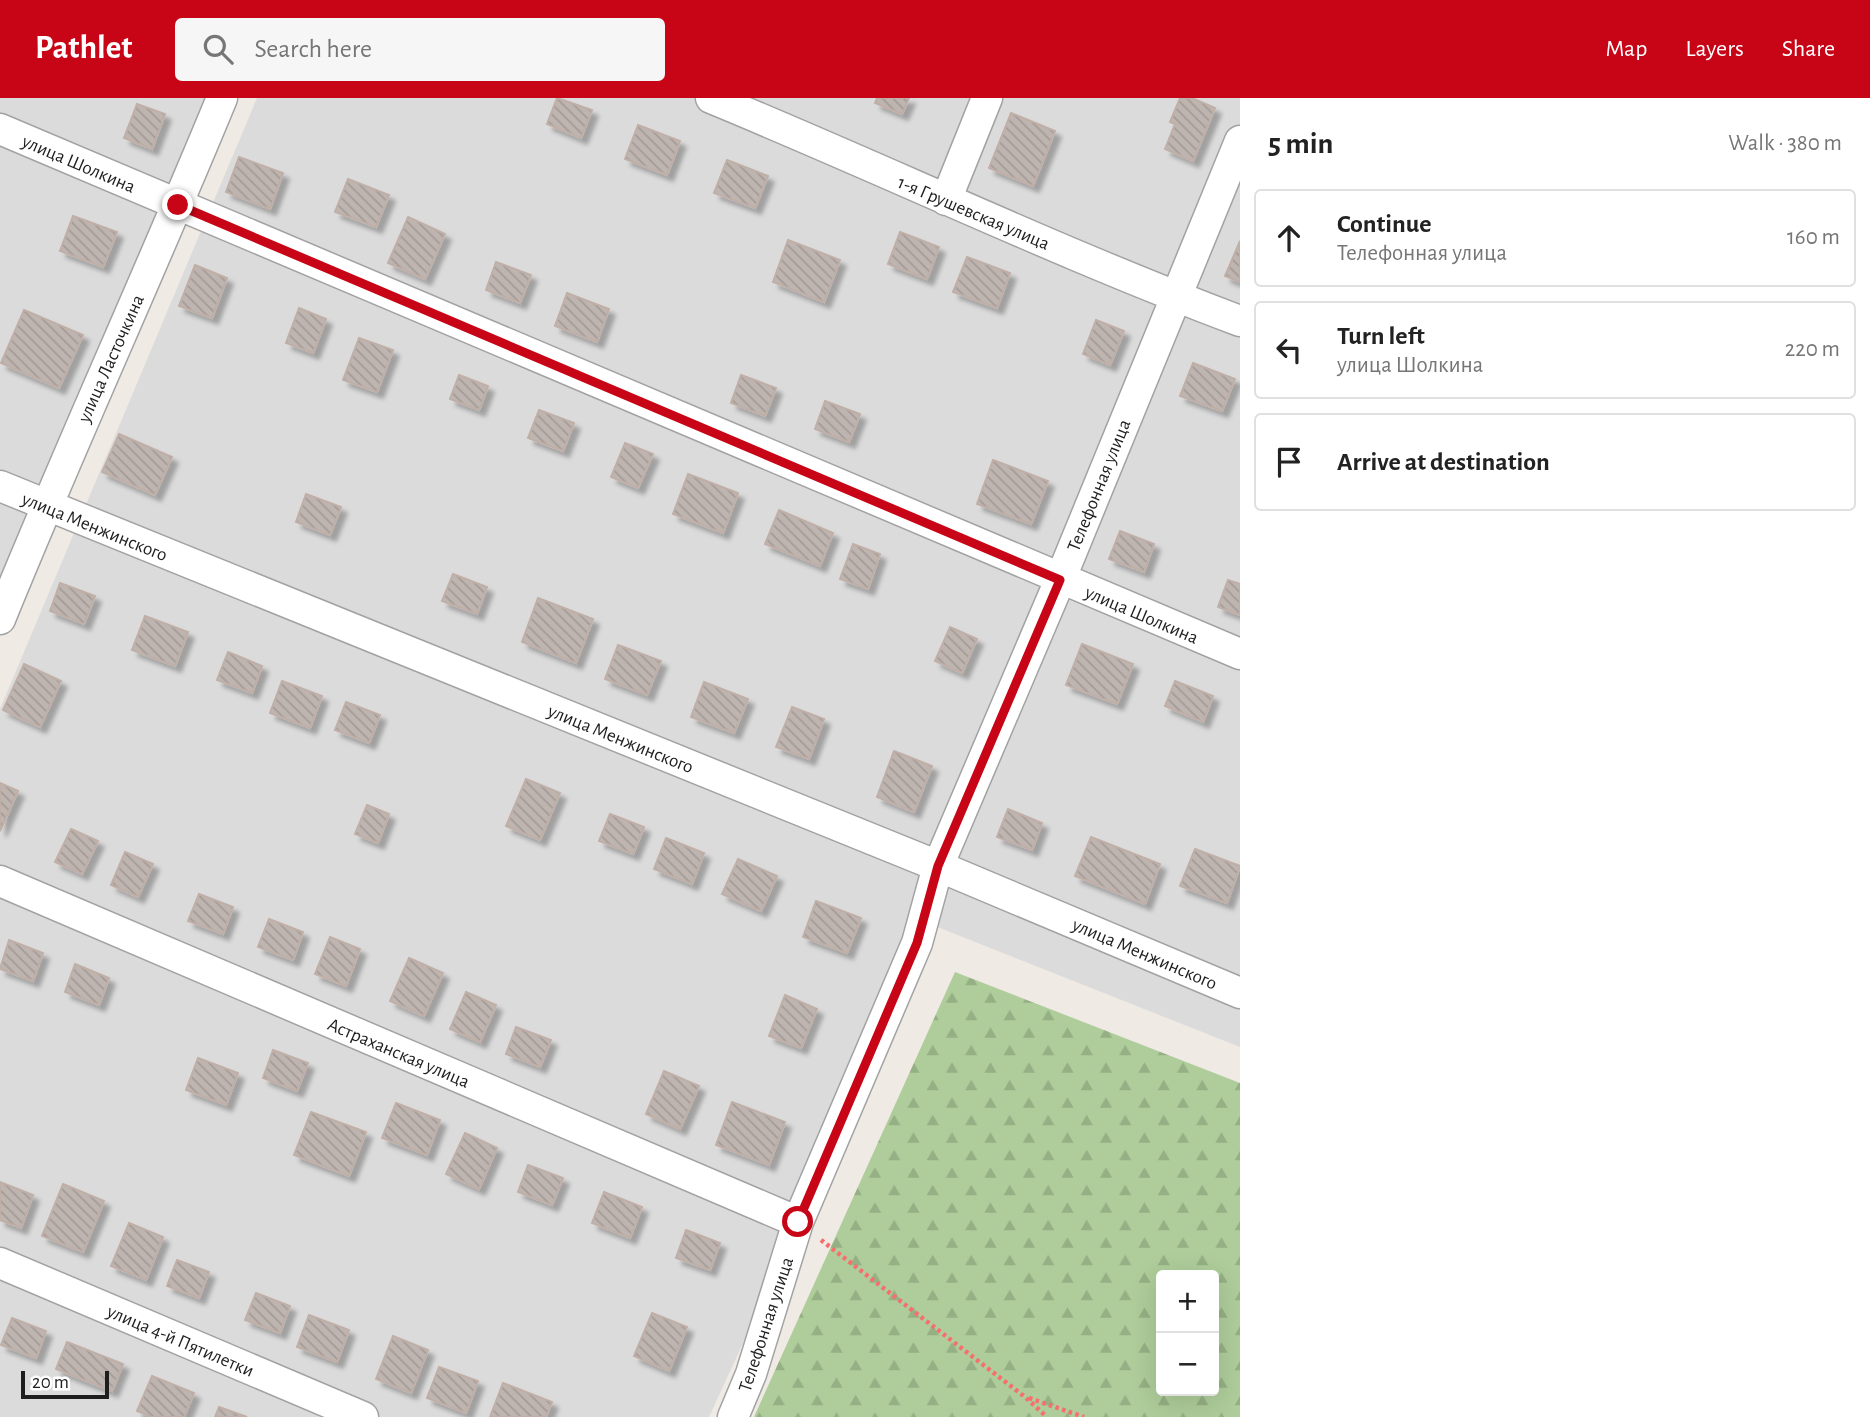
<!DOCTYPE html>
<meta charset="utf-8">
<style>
:root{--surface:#fff;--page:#f6f6f6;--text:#222;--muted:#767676;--line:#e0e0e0;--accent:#c70517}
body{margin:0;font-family:"Alegreya Sans",sans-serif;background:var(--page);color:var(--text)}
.controls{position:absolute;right:21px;bottom:21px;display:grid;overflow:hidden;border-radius:7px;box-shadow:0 7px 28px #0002}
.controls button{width:63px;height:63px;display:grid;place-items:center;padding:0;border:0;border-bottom:2px solid var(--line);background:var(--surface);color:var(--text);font:35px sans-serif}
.scale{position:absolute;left:21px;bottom:18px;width:88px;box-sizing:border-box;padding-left:7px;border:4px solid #1e1e1e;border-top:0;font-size:19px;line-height:24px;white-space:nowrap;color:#1e1e1e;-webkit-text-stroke:5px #fff;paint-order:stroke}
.stop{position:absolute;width:21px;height:21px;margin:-16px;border:5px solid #c70517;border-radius:50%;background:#fff}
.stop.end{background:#c70517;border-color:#fff;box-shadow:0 2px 7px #0008}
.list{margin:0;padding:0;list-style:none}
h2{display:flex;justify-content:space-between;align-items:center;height:91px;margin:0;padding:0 28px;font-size:30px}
h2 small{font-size:23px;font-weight:400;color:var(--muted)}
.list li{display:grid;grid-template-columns:46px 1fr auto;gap:21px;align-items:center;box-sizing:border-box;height:98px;margin:0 14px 14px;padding:0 14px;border:2px solid var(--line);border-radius:7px}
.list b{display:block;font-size:26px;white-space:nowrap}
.list p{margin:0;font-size:23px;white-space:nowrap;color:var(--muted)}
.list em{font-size:23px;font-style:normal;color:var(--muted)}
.icon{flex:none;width:38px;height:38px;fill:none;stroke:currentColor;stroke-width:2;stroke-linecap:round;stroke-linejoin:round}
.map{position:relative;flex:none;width:1240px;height:1319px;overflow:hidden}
header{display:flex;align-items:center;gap:42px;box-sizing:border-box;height:98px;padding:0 35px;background:var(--accent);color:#fff}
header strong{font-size:33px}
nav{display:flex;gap:38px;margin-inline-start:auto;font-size:24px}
.search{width:490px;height:63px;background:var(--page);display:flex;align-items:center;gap:18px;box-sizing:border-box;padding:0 24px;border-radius:7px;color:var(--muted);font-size:26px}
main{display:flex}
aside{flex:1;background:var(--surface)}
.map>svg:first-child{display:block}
.residential{fill:#dcdbdb}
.forest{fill:url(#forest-firs);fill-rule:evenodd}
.building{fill:url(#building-back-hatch);stroke:#c0afa7;stroke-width:2;filter:url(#shadow)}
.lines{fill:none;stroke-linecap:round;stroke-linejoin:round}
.minor-casing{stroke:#a2a2a2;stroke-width:33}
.path{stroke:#f66e6d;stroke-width:4.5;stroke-dasharray:3.5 3.5;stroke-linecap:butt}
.minor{stroke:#fff;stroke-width:30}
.route{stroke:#c70517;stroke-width:9}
.labels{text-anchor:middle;stroke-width:5;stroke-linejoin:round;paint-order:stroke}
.street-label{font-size:19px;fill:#1e1e1e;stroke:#fff}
</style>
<header>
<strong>Pathlet</strong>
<div class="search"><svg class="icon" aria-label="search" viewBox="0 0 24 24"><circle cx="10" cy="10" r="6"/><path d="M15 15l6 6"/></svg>Search here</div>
<nav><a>Map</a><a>Layers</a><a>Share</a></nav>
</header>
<main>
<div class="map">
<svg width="1240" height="1319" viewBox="0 0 1240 1319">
<defs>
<pattern id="forest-firs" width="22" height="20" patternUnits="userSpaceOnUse" patternTransform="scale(1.75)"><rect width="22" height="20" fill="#aecd9a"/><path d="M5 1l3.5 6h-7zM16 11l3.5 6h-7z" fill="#95b084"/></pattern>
<pattern id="building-back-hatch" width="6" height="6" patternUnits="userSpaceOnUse" patternTransform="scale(1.75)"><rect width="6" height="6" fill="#bfb5b0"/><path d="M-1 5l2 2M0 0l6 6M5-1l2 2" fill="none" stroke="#a49b97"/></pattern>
<filter id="shadow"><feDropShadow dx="6" dy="6" stdDeviation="2" flood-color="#0004"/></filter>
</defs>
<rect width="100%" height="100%" fill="#efeae4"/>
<!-- residential -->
<path class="residential" d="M0,0h209l-209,498z
M257,0h983v949l-305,-121 -226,491h-709v-708z"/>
<!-- forest -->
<path class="forest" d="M955,874l285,111v334h-486zM1161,1177h53v116h-53z"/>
<!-- building -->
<path class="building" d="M557,0l35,12 -11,28 -34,-14z
M877,0h32l-7,16 -27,-11z
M1180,0h12l23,10 -22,53 -28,-12 10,-25 -5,-2z
M137,6l28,10 -13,35 -28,-11z
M1011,15l44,18 -22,55 -44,-18z
M638,27l42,16 -13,34 -42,-16z
M239,59l44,16 -13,36 -44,-17z
M727,62l41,16 -13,32 -41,-15z
M348,81l41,16 -13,32 -41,-15z
M73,118l44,16 -14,35 -43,-16z
M408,119l37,17 -20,45 -37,-16z
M900,134l39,15 -12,32 -39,-15z
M788,142l52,20 -16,42 -51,-20z
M1240,143v41l-15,-6z
M967,159l43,16 -13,35 -44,-16z
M496,164l35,13 -11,28 -34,-13z
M195,167l32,13 -15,40 -33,-12z
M567,195l42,16 -12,33 -42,-16z
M299,210l27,11 -13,34 -27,-10z
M24,212l59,25 -24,53 -58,-25z
M1096,222l28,11 -14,34 -27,-11z
M359,240l34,12 -16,42 -34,-12z
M1193,265l42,16 -13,32 -42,-15z
M459,277l29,11 -9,24 -29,-11z
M741,277l35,13 -11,28 -34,-13z
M825,303l35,13 -11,28 -34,-13z
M539,312l35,13 -11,28 -35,-13z
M119,336l53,23 -17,38 -53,-23z
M625,345l28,11 -15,34 -27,-11z
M993,362l55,21 -17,43 -54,-20z
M688,376l50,19 -15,40 -50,-19z
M306,396l35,13 -11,28 -34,-13z
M779,412l54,23 -13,33 -55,-22z
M1120,433l34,13 -10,28 -35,-13z
M853,446l27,10 -12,35 -28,-10z
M453,476l34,13 -10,27 -35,-13z
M1228,482l12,4v31l-22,-8z
M60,485l35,13 -11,28 -34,-13z
M538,500l55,21 -17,44 -54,-21z
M145,518l43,16 -13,34 -43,-16z
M950,529l27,12 -15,34 -27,-12z
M1082,546l51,20 -16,40 -51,-19z
M618,547l43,16 -14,34 -42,-16z
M228,554l34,14 -10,27 -35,-13z
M24,566l37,17 -21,46 -37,-17z
M282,583l40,15 -12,32 -40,-15z
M1175,583l38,15 -10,26 -38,-16z
M704,584l44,17 -14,34 -43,-16z
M346,604l34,13 -11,28 -34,-13z
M792,609l32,12 -15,40 -33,-12z
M894,653l38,15 -18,46 -37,-15z
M526,681l34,14 -20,47 -34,-14z
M0,685l18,8 -18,40z
M367,707l22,9 -11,29 -23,-9z
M1008,711l34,14 -10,27 -35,-13z
M610,716l34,13 -11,27 -34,-13z
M71,731l27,12 -16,33 -27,-12z
M1091,739l69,27 -15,40 -70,-28z
M666,740l38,15 -12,31 -38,-15z
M1195,751l45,17 -13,37 -47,-17z
M125,754l28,12 -15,33 -27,-12z
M738,761l39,17 -16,35 -39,-17z
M199,796l34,13 -10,27 -35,-13z
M816,803l45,17 -14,35 -44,-16z
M269,821l34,13 -10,28 -35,-13z
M330,839l30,12 -14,37 -31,-12z
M9,842l34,13 -10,28 -33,-12z
M409,860l34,15 -19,43 -34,-15z
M75,866l34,14 -10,27 -34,-13z
M466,894l30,13 -16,37 -30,-13z
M785,897l32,14 -16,39 -32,-12z
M516,929l35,13 -11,27 -34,-13z
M273,952l35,13 -11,28 -34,-13z
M198,960l40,15 -12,32 -40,-15z
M664,973l35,15 -19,43 -34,-15z
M732,1004l53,20 -16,43 -53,-20z
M396,1005l44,17 -13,35 -45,-17z
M311,1014l55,20 -17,44 -55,-21z
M465,1035l32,15 -18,41 -33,-15z
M528,1067l35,13 -11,27 -34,-13z
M0,1084l33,13 -12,33 -21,-8z
M63,1086l41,17 -21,51 -41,-16z
M604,1094l38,15 -12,31 -38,-15z
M129,1125l34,14 -17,43 -35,-14z
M686,1132l34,13 -10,27 -34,-12z
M177,1162l32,12 -10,26 -32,-12z
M256,1195l34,13 -10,27 -35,-13z
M652,1215l35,14 -18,44 -35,-15z
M309,1217l40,15 -12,32 -40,-15z
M12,1220l34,13 -10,27 -35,-13z
M393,1238l35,14 -17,43 -35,-14z
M67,1244l56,22 -11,27 -56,-22z
M439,1269l39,14 -12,32 -39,-15z
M152,1278l42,17 -10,24h-32l-15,-6z
M503,1285l49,19 -6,15h-56z
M219,1309l28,10h-32z"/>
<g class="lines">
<defs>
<path id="minor" d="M711,0c177,73 350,156 529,223
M0,31l1240,525
M946,102l41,-102
M0,388l938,380 302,127
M0,521c71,-175 150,-346 222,-521
M0,783l798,341
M0,1165l363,154
M733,1319l18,-43 47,-152 119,-279 21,-77 122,-286 180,-439"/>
</defs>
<!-- minor casing -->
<use href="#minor" class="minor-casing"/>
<!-- path -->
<path class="path" d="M821,1142l204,157 22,20
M1029,1300l55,19"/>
<!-- minor -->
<use href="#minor" class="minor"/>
</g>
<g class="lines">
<!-- route -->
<path class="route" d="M178,107l882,375 -122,286 -21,77 -119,279"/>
</g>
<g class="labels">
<!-- street labels -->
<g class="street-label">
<text transform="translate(79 65) rotate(23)" y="7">улица Шолкина</text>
<text transform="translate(974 114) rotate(23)" y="7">1-я Грушевская улица</text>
<text transform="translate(110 260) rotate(-66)" y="7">улица Ласточкина</text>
<text transform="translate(1098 387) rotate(-68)" y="7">Телефонная улица</text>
<text transform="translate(95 428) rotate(22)" y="7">улица Менжинского</text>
<text transform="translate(1142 516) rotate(23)" y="7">улица Шолкина</text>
<text transform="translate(621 640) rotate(22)" y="7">улица Менжинского</text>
<text transform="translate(1145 855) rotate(23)" y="7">улица Менжинского</text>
<text transform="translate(399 954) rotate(23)" y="7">Астраханская улица</text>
<text transform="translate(765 1226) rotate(-72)" y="7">Телефонная улица</text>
<text transform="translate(181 1242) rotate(23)" y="7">улица 4-й Пятилетки</text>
</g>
</g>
</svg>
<div class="controls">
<button>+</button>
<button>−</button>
</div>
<div class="scale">20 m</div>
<div class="stop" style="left:798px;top:1124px"></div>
<div class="stop end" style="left:178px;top:107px"></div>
</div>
<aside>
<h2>5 min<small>Walk · 380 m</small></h2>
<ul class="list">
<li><svg class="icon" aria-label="ahead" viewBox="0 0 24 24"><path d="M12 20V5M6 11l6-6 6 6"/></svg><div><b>Continue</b><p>Телефонная улица</p></div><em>160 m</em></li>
<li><svg class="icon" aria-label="left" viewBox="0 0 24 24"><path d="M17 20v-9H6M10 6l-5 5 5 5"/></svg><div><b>Turn left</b><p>улица Шолкина</p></div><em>220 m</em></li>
<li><svg class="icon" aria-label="arrive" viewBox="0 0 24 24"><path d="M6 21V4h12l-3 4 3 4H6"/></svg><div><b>Arrive at destination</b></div></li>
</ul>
</aside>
</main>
